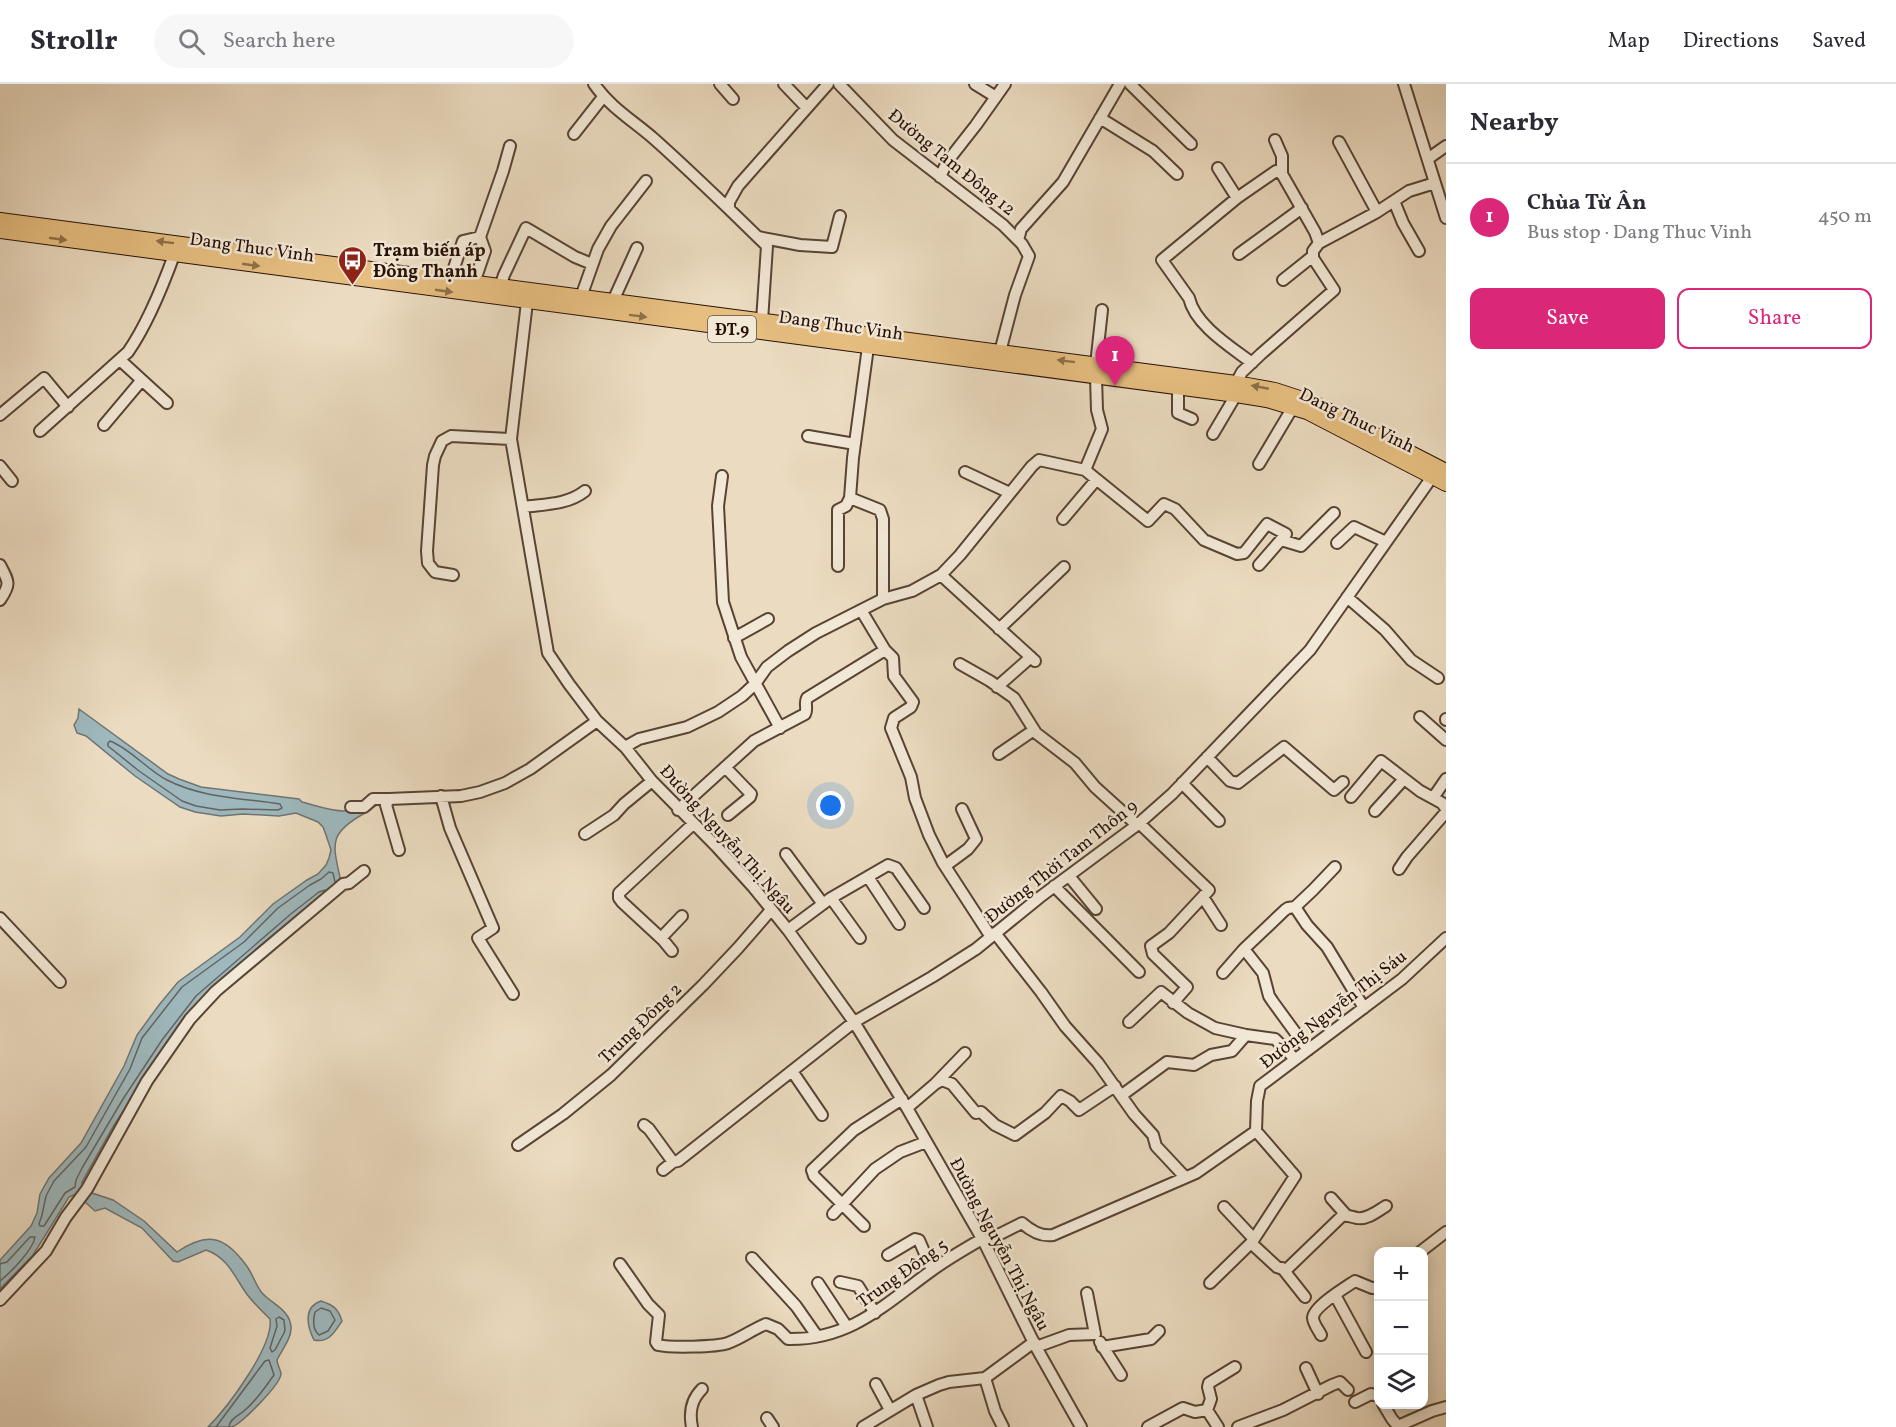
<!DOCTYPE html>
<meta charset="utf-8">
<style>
:root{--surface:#fff;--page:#f7f7f7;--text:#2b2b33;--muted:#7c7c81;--line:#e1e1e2;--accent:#db2777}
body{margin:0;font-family:Vollkorn,serif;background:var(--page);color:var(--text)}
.controls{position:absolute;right:18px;bottom:18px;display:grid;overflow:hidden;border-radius:12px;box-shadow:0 3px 15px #0003}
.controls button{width:54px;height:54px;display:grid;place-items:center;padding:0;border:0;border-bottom:2px solid var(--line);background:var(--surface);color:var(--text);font:30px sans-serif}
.you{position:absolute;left:831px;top:722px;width:21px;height:21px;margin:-15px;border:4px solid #fff;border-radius:50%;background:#1a73e8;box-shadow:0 0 0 9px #1a73e833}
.badge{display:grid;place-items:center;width:39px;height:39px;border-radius:50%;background:var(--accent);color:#fff;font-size:20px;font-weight:700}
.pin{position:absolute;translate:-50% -50px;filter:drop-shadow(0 2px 3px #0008)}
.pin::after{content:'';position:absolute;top:32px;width:21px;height:18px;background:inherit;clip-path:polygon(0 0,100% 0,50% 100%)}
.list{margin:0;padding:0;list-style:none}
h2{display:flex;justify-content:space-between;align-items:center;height:78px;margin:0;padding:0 24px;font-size:26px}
h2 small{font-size:20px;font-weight:400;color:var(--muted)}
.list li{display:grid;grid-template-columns:39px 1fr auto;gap:18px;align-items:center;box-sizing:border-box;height:108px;padding:0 24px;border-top:2px solid var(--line)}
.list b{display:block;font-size:22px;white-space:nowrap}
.list p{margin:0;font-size:20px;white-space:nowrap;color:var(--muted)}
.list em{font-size:20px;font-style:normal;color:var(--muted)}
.actions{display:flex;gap:12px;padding:18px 24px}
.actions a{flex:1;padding:14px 0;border:2px solid var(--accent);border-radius:12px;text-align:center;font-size:21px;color:var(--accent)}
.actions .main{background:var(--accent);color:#fff}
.icon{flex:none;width:33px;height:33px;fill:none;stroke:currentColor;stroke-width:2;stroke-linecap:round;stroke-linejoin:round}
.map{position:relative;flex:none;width:1446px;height:1343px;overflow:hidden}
header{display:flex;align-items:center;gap:36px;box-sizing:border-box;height:84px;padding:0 30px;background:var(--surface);border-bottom:2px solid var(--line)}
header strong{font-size:28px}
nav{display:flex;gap:33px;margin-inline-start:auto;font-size:21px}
.search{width:420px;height:54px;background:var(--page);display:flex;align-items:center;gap:15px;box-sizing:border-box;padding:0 21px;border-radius:33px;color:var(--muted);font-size:22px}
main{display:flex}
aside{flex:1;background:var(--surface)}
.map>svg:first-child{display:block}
.water{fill:#9eb8bd;stroke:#6e7574;stroke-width:1.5}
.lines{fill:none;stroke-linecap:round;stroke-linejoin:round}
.shore{stroke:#626462;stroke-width:1.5}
.minor-casing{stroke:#584334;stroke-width:14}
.major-casing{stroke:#271006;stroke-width:16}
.minor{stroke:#f2e8d6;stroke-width:10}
.major{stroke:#e6be80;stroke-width:14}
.oneway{fill:#907049}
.labels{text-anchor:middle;stroke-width:5;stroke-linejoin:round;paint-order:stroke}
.shield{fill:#f2e8d6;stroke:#645144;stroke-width:1.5}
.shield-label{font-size:16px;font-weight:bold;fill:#271006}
.street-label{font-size:18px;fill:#271006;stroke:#f2e8d6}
.poi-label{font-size:18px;font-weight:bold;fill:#271006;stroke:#f2e8d6;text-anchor:start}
</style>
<header>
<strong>Strollr</strong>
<div class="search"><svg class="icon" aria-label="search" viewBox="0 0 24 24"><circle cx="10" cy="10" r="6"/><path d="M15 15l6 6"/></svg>Search here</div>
<nav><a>Map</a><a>Directions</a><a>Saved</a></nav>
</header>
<main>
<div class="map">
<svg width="1446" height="1343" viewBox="0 0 1446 1343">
<rect width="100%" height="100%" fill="#ebdbc0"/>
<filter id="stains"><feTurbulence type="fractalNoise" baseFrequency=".00333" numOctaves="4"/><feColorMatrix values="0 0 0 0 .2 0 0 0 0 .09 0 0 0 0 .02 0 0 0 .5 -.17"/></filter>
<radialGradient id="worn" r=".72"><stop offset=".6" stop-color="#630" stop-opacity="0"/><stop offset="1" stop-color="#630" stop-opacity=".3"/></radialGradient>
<!-- water -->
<path class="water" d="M79,625l89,65 11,5 22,8 98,12 3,3c27,7 48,17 72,-2l7,3c-6,2 -10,7 -16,10 -38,21 -32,31 -24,69l-96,80 -94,107 -37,56 -32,57v3l10,8 21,7 31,21 33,31c30,-20 47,-17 69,13 7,9 9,19 16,28 10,11 28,17 29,34 1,11 -10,24 -14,33 0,5 4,10 4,14 -1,11 -39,49 -49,53 -7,0 -17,0 -24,0 19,-19 66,-81 62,-108 -9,-9 -19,-18 -26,-29 -11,-17 -18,-33 -38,-40l-28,12 -5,-1 -31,-33 -37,-20 -10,3 -19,-17 -7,3 -36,58 -33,34v-29l31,-34 6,-13 3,-19 9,-16 32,-35 43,-77 13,-31 22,-30 19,-23 62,-45 33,-33 34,-24 11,-6 8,-9 3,-7 2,-8 -5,-15 -3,-8 -5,-5 -22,-9 -17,3 -36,-2 -22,2 -26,-4 -15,-5 -45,-31 -49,-40 -9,-3 -3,-8 4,-7z
M321,1217c12,4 17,7 21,20 -8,12 -13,22 -28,19 -7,-14 -11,-33 7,-39z"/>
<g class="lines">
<!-- shore -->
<path class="shore" d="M110,657c21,8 37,29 57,39 35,18 75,18 113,24l2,4 -4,2 -36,-1 -22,1 -24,-4 -14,-5 -43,-30 -31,-25v-3z
M325,806l-6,2 -27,21 -96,83 -34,44 -39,59 -41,69 -6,12 -1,7 -10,6 -21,33h-4l-1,-2 3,-9 4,-19 8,-15 32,-34 44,-78 12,-31 40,-51 62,-45 34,-34 32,-23 11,-6 8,-7 4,1 2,9
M0,1180l7,-2 23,-25h5c-2,13 -24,35 -35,44
M321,1224l9,3 5,9 -7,11 -9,4c-7,-6 -6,-15 -4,-23z
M279,1233l5,3 1,11 -10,19 -3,2 -2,-4 7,-22 -1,-7z
M216,1343l49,-66 4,-1 5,15c-9,12 -17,25 -29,35 -6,6 -15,8 -16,17"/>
<defs>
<path id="minor" d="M594,0c16,23 38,36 59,54 26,23 51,47 76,71
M720,0l13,15
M784,0l22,23
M839,0l54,56 110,85 19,19 7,12 -14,39 -15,57
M975,0l21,13
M1130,0l61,60
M1404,0l42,134
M1100,34l53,33 24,23
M574,50l29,-37
M1275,56l7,16v18l33,58 4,11 58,-31 32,-21 26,-8
M1339,58l38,70
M1429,74l17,-12
M1218,84l19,30 39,-27 6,3
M940,93l7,-15 29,-37 29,-41
M1237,114l-75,62 27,38c6,27 42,49 63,65
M1394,117l9,22 16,28
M758,153l42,8 32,2 8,-31
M1018,156l3,-11 42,-47 57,-98
M1239,170l63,-46
M450,196l13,-39 17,-4
M1283,196l30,-24
M474,199l11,-32 -5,-14 23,-66 7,-25
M500,203l4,-12 22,-47 49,29 17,7
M581,213l17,-48 13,-23 35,-45
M613,217l24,-53
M527,218l-16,137 37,214 21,31 28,37 28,26 27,34 64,65 38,42 34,42 66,92 53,86 77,134 52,105 45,80
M762,237l5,-75 -38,-37v-7l9,-16 90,-102
M120,276l47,43
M1096,281l6,-55
M1096,293l1,33 5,19 -17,41 63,51 16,-17 11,5 29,31 26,11 7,3 7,-1 23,-29 19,10 -27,31
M1236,299l6,-11 19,-18 73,-64 -21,-32v-7l6,-8
M1178,303v26l14,6
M0,331l44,-37 24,29
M104,341l37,-44
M40,347l88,-79c20,-29 34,-64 46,-97
M1213,350l23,-39
M808,352l47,8
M1259,380l34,-57
M0,382l12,15
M965,388l45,21
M722,392l-4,30 5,96 18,55 39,71
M523,423c22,-3 44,-2 62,-16
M1063,435l33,-39
M1281,456l20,6 33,-33
M1337,459l17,-16 32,15
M0,481c9,17 11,19 0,35
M838,482v-56l8,-4 4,-8
M453,491l-18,-3 -7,-9 -1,-12 6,-86 2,-9 7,-15 9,-5 60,3
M941,491l19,-20 72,-89 7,-6 46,10
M1347,513l38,33 26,30 27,18
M883,515l29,-8 29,-16 94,86
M861,526l24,40 8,8 1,18 19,26 -2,5 -17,11 -3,10 20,49 4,21 14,37 14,28 48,74
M999,545l65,-62
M734,554l34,-19
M960,580l30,17 24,17 22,35 39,30 20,24 42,38
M997,603l34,-30
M1420,633l26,23
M1446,635v1
M625,663l14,-8 48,-12 31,-15 24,-16 13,-12 12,-17 21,-16 28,-18 67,-34v-80l-3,-9 -30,-12 3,-40 15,-111
M999,670l35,-24
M1207,673l23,24 8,2 46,-36 50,43 9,-8
M725,683l26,27 -1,3 -22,18
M1182,699l37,38
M441,712l9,32 43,100 -15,10 35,56
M1351,713l30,-36 39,30 22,12 4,6
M1433,714l13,-19
M351,723h13l9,-8h16
M678,726l76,-69 51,-27c3,-6 -1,-11 2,-16l78,-48
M1375,727l29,-32
M1139,739l70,67 -40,43 -18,13 2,8 34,33 -14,16
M585,750l29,-19 10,-11 28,-23
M399,766l-13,-45 3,-6 72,-3 19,-4 25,-9 25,-14 67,-48
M786,770l37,50
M945,782l23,-17 8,-10 -14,-30
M1335,783l-22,23 -18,17 12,18 20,22 37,61
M1399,785l8,-12 39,-45
M1069,792l27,33
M868,793l31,47
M1054,802l85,86
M1203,813l18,28
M831,814l29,40
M1295,823l-7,1 -3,2 -41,39 19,24 6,23 4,6 35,48
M0,834l60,64
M788,846l43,-32 57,-33 8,3 28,40
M995,849l46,59 24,34 33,37 36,51 19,21 3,11 29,31
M661,854l21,-22
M672,867l-9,-11 -41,-38 -3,-4v-5l74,-69
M1223,889l21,-24
M1129,938l32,-30 27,21 27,15 31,7 29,4 20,20
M792,987l30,44
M935,1000l30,-31
M1122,1011l45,-33 27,3 17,-10 21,-4 14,-16
M907,1024l28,-24 7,-4 10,4 24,29 5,-1 14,13 20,10 30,-22 16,-17 9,5 9,9 36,-24
M644,1041l5,4 24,33 5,-1 176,-139 78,-45 44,-28 64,-52 97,-72 35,-31 138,-144 122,-173
M518,1061l45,-31 48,-39 92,-90 35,-37 33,-38
M663,1086l10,-8
M1331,1114l15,17
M1224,1123l30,32
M833,1130l42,-45 25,-17 26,-10
M864,1142l-50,-50 -2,-6 42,-40 48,-31
M984,1158l38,-19c9,8 19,14 31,12l143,-62 60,-42 1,-30 3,-15 142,-107 44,-41
M1251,1159l26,24 9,3 56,-54c7,-1 9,1 15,2 10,2 21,-7 29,-12
M1420,1168l26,-20
M888,1171l27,-16 4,1 13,30
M752,1174l44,48 21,30
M620,1180l28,40 11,11 -3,27 2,3c13,3 58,2 70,-2 14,-5 25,-14 38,-19l12,5 10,10c62,1 96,-34 143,-68 16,-12 34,-22 51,-32
M1282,1184l23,29
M840,1198l18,4 17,27
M818,1199l29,44
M1210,1199l42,-41 43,-66 -39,-45
M1335,1211l31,57
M0,1216l46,-49 20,-34 21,-28 60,-108 43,-62 26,-28 120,-101 7,-6 6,-1 15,-12
M1321,1251c-2,-4 -8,-12 -8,-17 0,-11 33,-31 42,-37l17,7h6
M1100,1258l21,33
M1036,1263l33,-12 26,-1 -8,-41
M1102,1263l49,-8 8,-8
M1306,1284l12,26
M985,1294l10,33 8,16
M876,1300l14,26
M916,1311l11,32
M1355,1318l16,-8 7,2
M1383,1320l9,15 6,7 34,-15 14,-4
M1207,1326l4,-11 -3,-12 1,-4 26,-16
M767,1334l6,9
M692,1343c-3,-15 -1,-27 10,-38
M863,1343l53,-32 23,-10 10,-3 36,-4 49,-36
M1148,1343l35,-19 12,4 12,-2 11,17
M1238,1343l45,-17 49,-25 8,-3 8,8"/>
<path id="major" d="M0,136l1236,163 39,7 37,12 134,69
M0,147l1236,164 31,5 40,12 139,72"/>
</defs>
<!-- minor casing -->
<use href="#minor" class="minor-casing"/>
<!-- major casing -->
<use href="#major" class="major-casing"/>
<!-- minor -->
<use href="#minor" class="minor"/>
<!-- major -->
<use href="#major" class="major"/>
</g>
<!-- one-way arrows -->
<defs><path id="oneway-solid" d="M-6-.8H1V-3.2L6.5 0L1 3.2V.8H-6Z" transform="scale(1.5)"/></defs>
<g class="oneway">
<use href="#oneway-solid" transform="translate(58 155) rotate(8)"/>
<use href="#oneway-solid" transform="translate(165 158) rotate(-173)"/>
<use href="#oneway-solid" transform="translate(251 181) rotate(8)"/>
<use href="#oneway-solid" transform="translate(444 207) rotate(8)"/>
<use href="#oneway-solid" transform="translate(638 232) rotate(7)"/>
<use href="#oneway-solid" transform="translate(1066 277) rotate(-173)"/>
<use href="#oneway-solid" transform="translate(1260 303) rotate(-169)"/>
</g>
<!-- icons -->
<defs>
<symbol id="bus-pin" viewBox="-11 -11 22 30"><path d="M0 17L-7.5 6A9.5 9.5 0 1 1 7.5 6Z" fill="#8f2418" stroke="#f2e8d6"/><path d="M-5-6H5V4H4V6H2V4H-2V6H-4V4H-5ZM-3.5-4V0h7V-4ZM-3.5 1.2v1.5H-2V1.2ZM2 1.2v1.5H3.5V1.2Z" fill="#fff"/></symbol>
</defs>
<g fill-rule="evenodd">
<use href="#bus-pin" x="336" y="160" width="33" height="45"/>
</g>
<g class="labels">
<!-- shield labels -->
<rect class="shield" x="708" y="232" width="48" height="26" rx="4.5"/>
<g class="shield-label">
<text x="732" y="251">ĐT.9</text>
</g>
<!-- street labels -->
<g class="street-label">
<text transform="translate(952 78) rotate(39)" y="6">Đường Tam Đông 12</text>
<text transform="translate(252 163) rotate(8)" y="6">Dang Thuc Vinh</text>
<text transform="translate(841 241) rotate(8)" y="6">Dang Thuc Vinh</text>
<text transform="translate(1357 336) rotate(26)" y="6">Dang Thuc Vinh</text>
<text transform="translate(728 755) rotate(48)" y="6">Đường Nguyễn Thị Ngâu</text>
<text transform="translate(1061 777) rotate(-38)" y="6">Đường Thời Tam Thôn 9</text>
<text transform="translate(1333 925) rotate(-38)" y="6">Đường Nguyễn Thị Sáu</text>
<text transform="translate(640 939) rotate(-44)" y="6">Trung Đông 2</text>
<text transform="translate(1000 1160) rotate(62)" y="6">Đường Nguyễn Thị Ngâu</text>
<text transform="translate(902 1189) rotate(-35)" y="6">Trung Đông 5</text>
</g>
<!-- poi labels -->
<g class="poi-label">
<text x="373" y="172">Trạm biến áp<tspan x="373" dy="21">Đông Thạnh</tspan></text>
</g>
</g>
<rect width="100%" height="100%" filter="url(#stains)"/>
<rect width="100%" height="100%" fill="url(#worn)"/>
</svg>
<div class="controls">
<button>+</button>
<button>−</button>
<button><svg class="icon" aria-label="layers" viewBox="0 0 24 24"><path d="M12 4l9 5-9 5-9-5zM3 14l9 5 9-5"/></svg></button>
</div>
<div class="you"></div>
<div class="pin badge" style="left:1115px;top:302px">1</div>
</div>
<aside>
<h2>Nearby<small></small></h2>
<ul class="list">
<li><span class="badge">1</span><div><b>Chùa Từ Ân</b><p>Bus stop · Dang Thuc Vinh</p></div><em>450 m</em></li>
</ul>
<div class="actions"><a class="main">Save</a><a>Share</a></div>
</aside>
</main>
